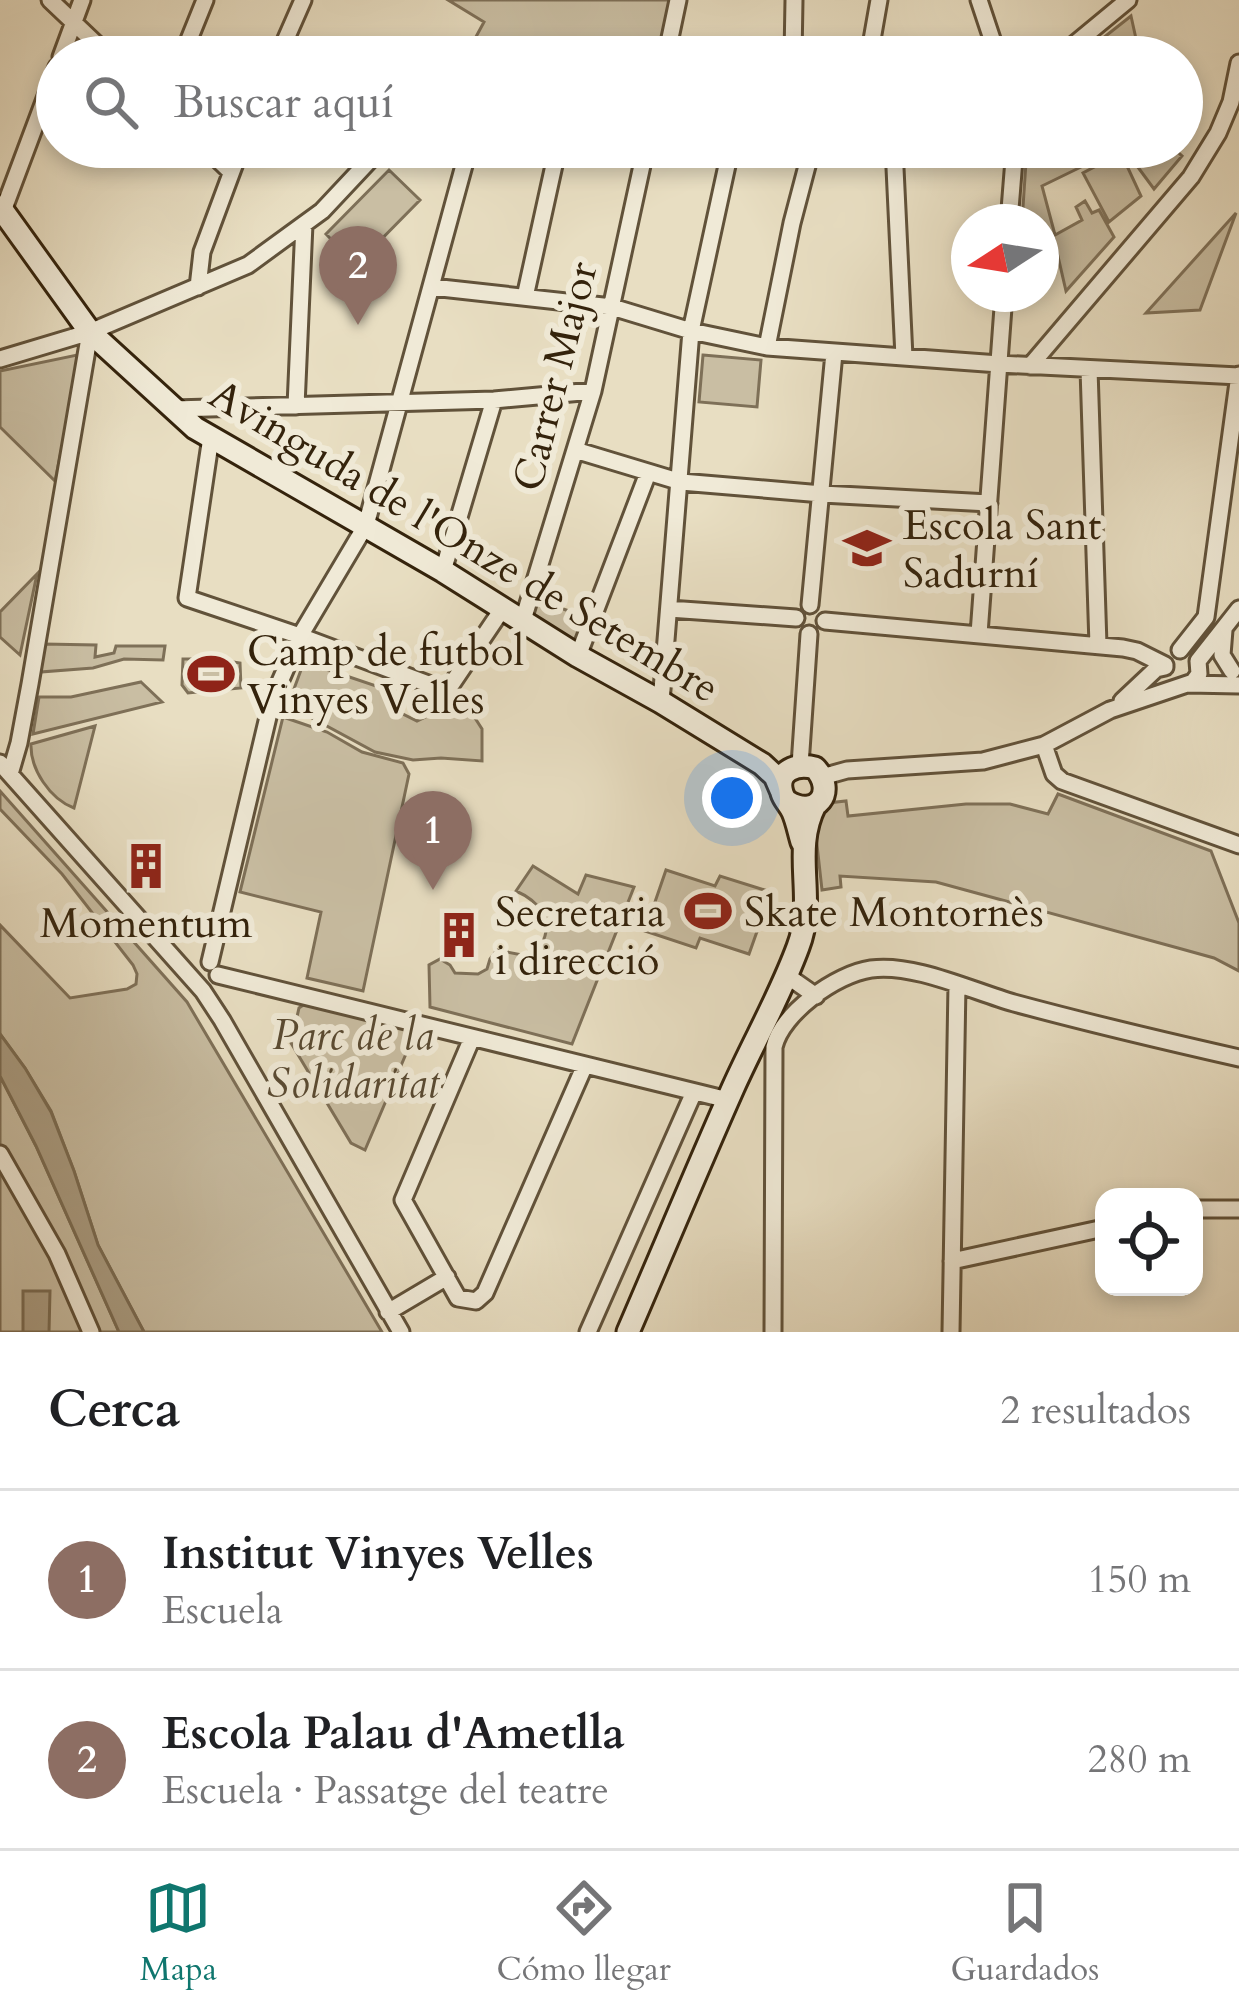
<!DOCTYPE html>
<html lang="es">
<meta charset="utf-8">
<style>
:root{--surface:#fff;--page:#f6f6f6;--text:#202124;--muted:#757577;--line:#e0e0e0;--accent:#0f766e}
body{margin:0;font-family:Cardo,serif;background:var(--page);color:var(--text)}
.controls{position:absolute;right:36px;bottom:36px;display:grid;overflow:hidden;border-radius:24px;box-shadow:0 6px 18px #0003}
.controls button{width:108px;height:108px;display:grid;place-items:center;padding:0;border:0;border-bottom:3px solid var(--line);background:var(--surface);color:var(--text);font:60px sans-serif}
.compass{position:absolute;left:951px;top:204px;width:108px;height:108px;border-radius:50%;background:var(--surface);box-shadow:0 6px 18px #0003;rotate:258deg}
.you{position:absolute;left:732px;top:798px;width:42px;height:42px;margin:-30px;border:9px solid #fff;border-radius:50%;background:#1a73e8;box-shadow:0 0 0 18px #1a73e833}
.badge{display:grid;place-items:center;width:78px;height:78px;border-radius:50%;background:var(--accent);color:#fff;font-size:39px;font-weight:700}
.pin{position:absolute;translate:-50% -99px;filter:drop-shadow(0 3px 6px #0008)}
.pin::after{content:'';position:absolute;top:63px;width:42px;height:36px;background:inherit;clip-path:polygon(0 0,100% 0,50% 100%)}
.list{margin:0;padding:0;list-style:none}
h2{display:flex;justify-content:space-between;align-items:center;height:156px;margin:0;padding:0 48px;font-size:51px}
h2 small{font-size:39px;font-weight:400;color:var(--muted)}
.list li{display:grid;grid-template-columns:78px 1fr auto;gap:36px;align-items:center;box-sizing:border-box;height:180px;padding:0 48px;border-top:3px solid var(--line)}
.list b{display:block;font-size:45px;white-space:nowrap}
.list p{margin:0;font-size:39px;white-space:nowrap;color:var(--muted)}
.list em{font-size:39px;font-style:normal;color:var(--muted)}
.icon{flex:none;width:66px;height:66px;fill:none;stroke:currentColor;stroke-width:2;stroke-linecap:round;stroke-linejoin:round}
.map{position:relative;flex:none;width:1239px;height:1332px;overflow:hidden}
.search{position:absolute;background:var(--surface);box-shadow:0 6px 18px #0003;left:36px;right:36px;top:36px;height:132px;display:flex;align-items:center;gap:30px;box-sizing:border-box;padding:0 42px;border-radius:66px;color:var(--muted);font-size:45px}
.sheet{height:516px;background:var(--surface)}
nav{display:flex;justify-content:space-around;align-items:center;box-sizing:border-box;height:168px;border-top:3px solid var(--line);background:var(--surface);font-size:33px;color:var(--muted)}
nav a{display:grid;justify-items:center;gap:6px}
nav .on{color:var(--accent)}
.map>svg:first-child{display:block}
.green{fill:#c9bea3;stroke:#7e7058;stroke-width:3}
.water{fill:#ab9e84;stroke:#7b6d54;stroke-width:3}
.lines{fill:none;stroke-linecap:round;stroke-linejoin:round}
.street-casing{stroke:#61523a;stroke-width:21}
.secondary-casing{stroke:#34230c;stroke-width:27}
.street{stroke:#f0ead7;stroke-width:15}
.secondary{stroke:#f0ead7;stroke-width:21}
.labels{text-anchor:middle;stroke-width:12;stroke-linejoin:round;paint-order:stroke}
.street-label{font-size:42px;fill:#34230c;stroke:#f0ead7}
.poi-label{font-size:42px;fill:#34230c;stroke:#f0ead7;text-anchor:start}
.park-label{font-size:42px;font-style:italic;fill:#594a32;stroke:#f0ead7}
</style>
<div class="map">
<svg width="1239" height="1332" viewBox="0 0 1239 1332">
<rect width="100%" height="100%" fill="#e8dec2"/>
<filter id="stains"><feTurbulence type="fractalNoise" baseFrequency=".00167" numOctaves="4"/><feColorMatrix values="0 0 0 0 .2 0 0 0 0 .09 0 0 0 0 .02 0 0 0 .5 -.17"/></filter>
<radialGradient id="worn" r=".72"><stop offset=".6" stop-color="#630" stop-opacity="0"/><stop offset="1" stop-color="#630" stop-opacity=".3"/></radialGradient>
<!-- green -->
<path class="green" d="M448,0h230l-12,57h-201l19,-35z
M1131,16l9,41h-61z
M1027,147h95l-80,39 13,49 27,-15 -6,-13 9,-6 7,12 7,-3 15,27 -48,54 -12,-52 -13,-2v-15h-19z
M1134,147h38l10,9 -28,33 -28,-38z
M1121,153l20,43 -32,26 -26,-49z
M389,170l31,30 -64,65 -30,-31z
M1236,213l-36,97 -54,3z
M77,355l-2,28 -20,98 -55,-54v-56z
M703,355l58,5 -4,47 -58,-5z
M543,569l11,3 -8,31 43,15 -13,32 -48,-32z
M37,574l-17,81 -20,-18v-25z
M43,644l53,1 -1,12 19,-4 2,-7h49l-2,14 -39,-1 -31,9 -53,4z
M183,659h31l26,4 1,25 -53,5 -6,-8z
M311,664l86,29v18l20,10 19,-9 37,3 9,14v32l-41,-3 -28,2 -38,-8 -87,-47 13,-35z
M141,682l21,20 -129,32 6,-37h32z
M283,717l44,15 35,20 41,11 6,11 -46,217 -56,-13 14,-66 -81,-20z
M95,726l-21,82c-24,-9 -44,-39 -43,-64z
M0,791l187,211 195,330h-238l-46,-87 -24,-74 -23,-60 -26,-43 -25,-34v-109l70,73 57,-9 9,-5 1,-10 -4,-9 -71,-91 -62,-65z
M1058,794l153,57 28,72v48l-25,-13 -36,-10 -242,-66 -96,-6 1,11 -19,3 -7,-63 13,-24 18,-2 2,15 118,-12h44l38,10z
M533,866l45,28 8,-19 48,12 -62,157 -142,-37 -1,-42 11,-6 10,6 5,8 23,1 9,-5 3,-10 7,-9 25,5 19,-10c14,-24 -2,-44 -25,-54z
M666,870l49,16 5,-10 51,16 -22,62 -49,-16 -4,10 -51,-17z
M309,1001l108,27 -52,122 -14,-7 -60,-100 8,-35z
M0,1076l36,70 83,186h-119z"/>
<!-- water -->
<path class="water" d="M0,1034l25,34 26,44 23,59 24,74 46,87h-25l-83,-186 -36,-70z
M23,1291h27l-1,41h-26z"/>
<g class="lines">
<defs>
<path id="street" d="M50,0l60,57
M979,0l19,57
M61,57l21,-57
M182,57l23,-57
M278,57l25,-57
M666,57l12,-57
M793,57l1,-57
M869,57l10,-57
M1059,57l69,-57
M205,147l26,25
M894,147l10,210
M3,211l54,-144
M1009,222l6,-75
M198,287l4,-35 39,-105
M432,287l180,20 79,24 76,16 232,17 240,12
M525,297l33,-150
M767,347l25,-124 20,-76
M0,359l90,-27 158,-67 74,-54 60,-64
M1030,366l161,-189 27,-44 13,-31 8,-39
M1089,369l9,276
M296,406l8,-182
M173,409l321,-9 99,-9
M211,437l-24,161 113,38 147,55 56,-83
M575,450l106,32 141,12 167,9
M443,571l51,-171
M810,605l24,-252
M669,609l127,9
M523,620l70,-229 53,-244
M825,621l298,27 14,3 28,14
M1224,630l-2,25 10,16
M979,634l25,-340
M1180,650l26,-33 33,-242
M578,656l70,-183
M1198,661l41,-52
M1188,684l51,1
M1122,701l34,-32 9,-2
M661,702l30,-371 40,-184
M1044,745l10,29 8,7 177,64
M0,763l203,228 19,29 179,312
M800,765l9,-131
M10,774l9,-31 11,-59 60,-352
M822,777l25,-7 136,-9 61,-16 66,-35 83,-28 6,-8 -1,-13
M210,962l62,-262 28,-64 66,-111 103,-378
M218,975l510,125
M786,975l30,21
M472,1038l-69,162 55,98 18,3 9,-8 100,-228
M0,1154l57,100 34,78
M1194,1209h45
M952,1261l152,-33
M388,1312l59,-35
M588,1332l106,-240
M773,1332l1,-285c8,-34 62,-73 97,-78 43,-6 101,22 143,34 74,20 150,38 225,55
M951,1332l6,-347"/>
<path id="secondary" d="M0,207l90,125 105,96 248,143 135,85 83,46 101,62 13,12 6,14
M788,802c28,17 49,-10 27,-34 -17,-5 -40,2 -33,25 2,7 8,12 11,19 4,9 6,20 9,30
M628,1332c35,-81 69,-163 105,-244 21,-47 47,-92 65,-141 19,-49 -7,-95 17,-142"/>
</defs>
<!-- street casing -->
<use href="#street" class="street-casing"/>
<!-- secondary casing -->
<use href="#secondary" class="secondary-casing"/>
<!-- street -->
<use href="#street" class="street"/>
<!-- secondary -->
<use href="#secondary" class="secondary"/>
</g>
<!-- icons -->
<defs>
<symbol id="school-bare" viewBox="-9 -9 18 18"><path d="M0-5L7-2L0 1L-7-2ZM-4 1L0 2.5L4 1V4Q0 6-4 4Z" fill="#8f2418" stroke="#f0ead7" stroke-width="2.5" paint-order="stroke"/></symbol>
<symbol id="stadium-bare" viewBox="-9 -9 18 18"><path d="M0-5a6.5 5 0 1 0 0 10a6.5 5 0 1 0 0-10ZM-3.5-1.8h7v3.6h-7Z" fill="#8f2418" stroke="#f0ead7" stroke-width="2.5" paint-order="stroke"/></symbol>
<symbol id="building-bare" viewBox="-9 -9 18 18"><path d="M-4-6H4V6H1V3H-1V6H-4ZM-2.5-4.3h1.7v1.8h-1.7ZM.8-4.3h1.7v1.8H.8ZM-2.5-1h1.7V.8h-1.7ZM.8-1h1.7V.8H.8Z" fill="#8f2418" stroke="#f0ead7" stroke-width="2.5" paint-order="stroke"/></symbol>
</defs>
<g fill-rule="evenodd">
<use href="#school-bare" x="834" y="515" width="66" height="66"/>
<use href="#stadium-bare" x="178" y="641" width="66" height="66"/>
<use href="#building-bare" x="113" y="833" width="66" height="66"/>
<use href="#stadium-bare" x="675" y="878" width="66" height="66"/>
<use href="#building-bare" x="426" y="902" width="66" height="66"/>
</g>
<g class="labels">
<!-- street labels -->
<g class="street-label">
<text transform="translate(554 376) rotate(-76)" y="15">Carrer Major</text>
<text transform="translate(465 540) rotate(31)" y="15">Avinguda de l'Onze de Setembre</text>
</g>
<!-- poi labels -->
<g class="poi-label">
<text x="903" y="539">Escola Sant<tspan x="903" dy="48">Sadurní</tspan></text>
<text x="247" y="665">Camp de futbol<tspan x="247" dy="48">Vinyes Velles</tspan></text>
<text x="495" y="926">Secretaria<tspan x="495" dy="48">i direcció</tspan></text>
<text x="744" y="926">Skate Montornès</text>
<text x="146" y="937" text-anchor="middle">Momentum</text>
</g>
<!-- park labels -->
<g class="park-label">
<text x="353" y="1049">Parc de la<tspan x="353" dy="48">Solidaritat</tspan></text>
</g>
</g>
<rect width="100%" height="100%" filter="url(#stains)"/>
<rect width="100%" height="100%" fill="url(#worn)"/>
</svg>
<div class="controls">
<button><svg class="icon" aria-label="locate" viewBox="0 0 24 24"><circle cx="12" cy="12" r="6"/><path d="M12 2v4M12 18v4M2 12h4M18 12h4"/></svg></button>
</div>
<svg class="compass" viewBox="-18 -18 36 36"><path d="M0-13l5 13h-10z" fill="#e53935"/><path d="M0 13l5-13h-10z" fill="#757577"/></svg>
<div class="you"></div>
<div class="pin badge" style="left:433px;top:890px;background:#8d6e63">1</div>
<div class="pin badge" style="left:358px;top:325px;background:#8d6e63">2</div>
<div class="search"><svg class="icon" aria-label="search" viewBox="0 0 24 24"><circle cx="10" cy="10" r="6"/><path d="M15 15l6 6"/></svg>Buscar aquí</div>
</div>
<section class="sheet">
<h2>Cerca<small>2 resultados</small></h2>
<ul class="list">
<li><span class="badge" style="background:#8d6e63">1</span><div><b>Institut Vinyes Velles</b><p>Escuela</p></div><em>150 m</em></li>
<li><span class="badge" style="background:#8d6e63">2</span><div><b>Escola Palau d'Ametlla</b><p>Escuela · Passatge del teatre</p></div><em>280 m</em></li>
</ul>
</section>
<nav>
<a class="on"><svg class="icon" aria-label="map" viewBox="0 0 24 24"><path d="M3 6l6-2 6 2 6-2v14l-6 2-6-2-6 2zM9 4v14M15 6v14"/></svg>Mapa</a>
<a><svg class="icon" aria-label="directions" viewBox="0 0 24 24"><path d="M12 3l9 9-9 9-9-9zM9 14v-3h6M13 9l2 2-2 2"/></svg>Cómo llegar</a>
<a><svg class="icon" aria-label="saved" viewBox="0 0 24 24"><path d="M7 4h10v16l-5-4-5 4z"/></svg>Guardados</a>
</nav>
